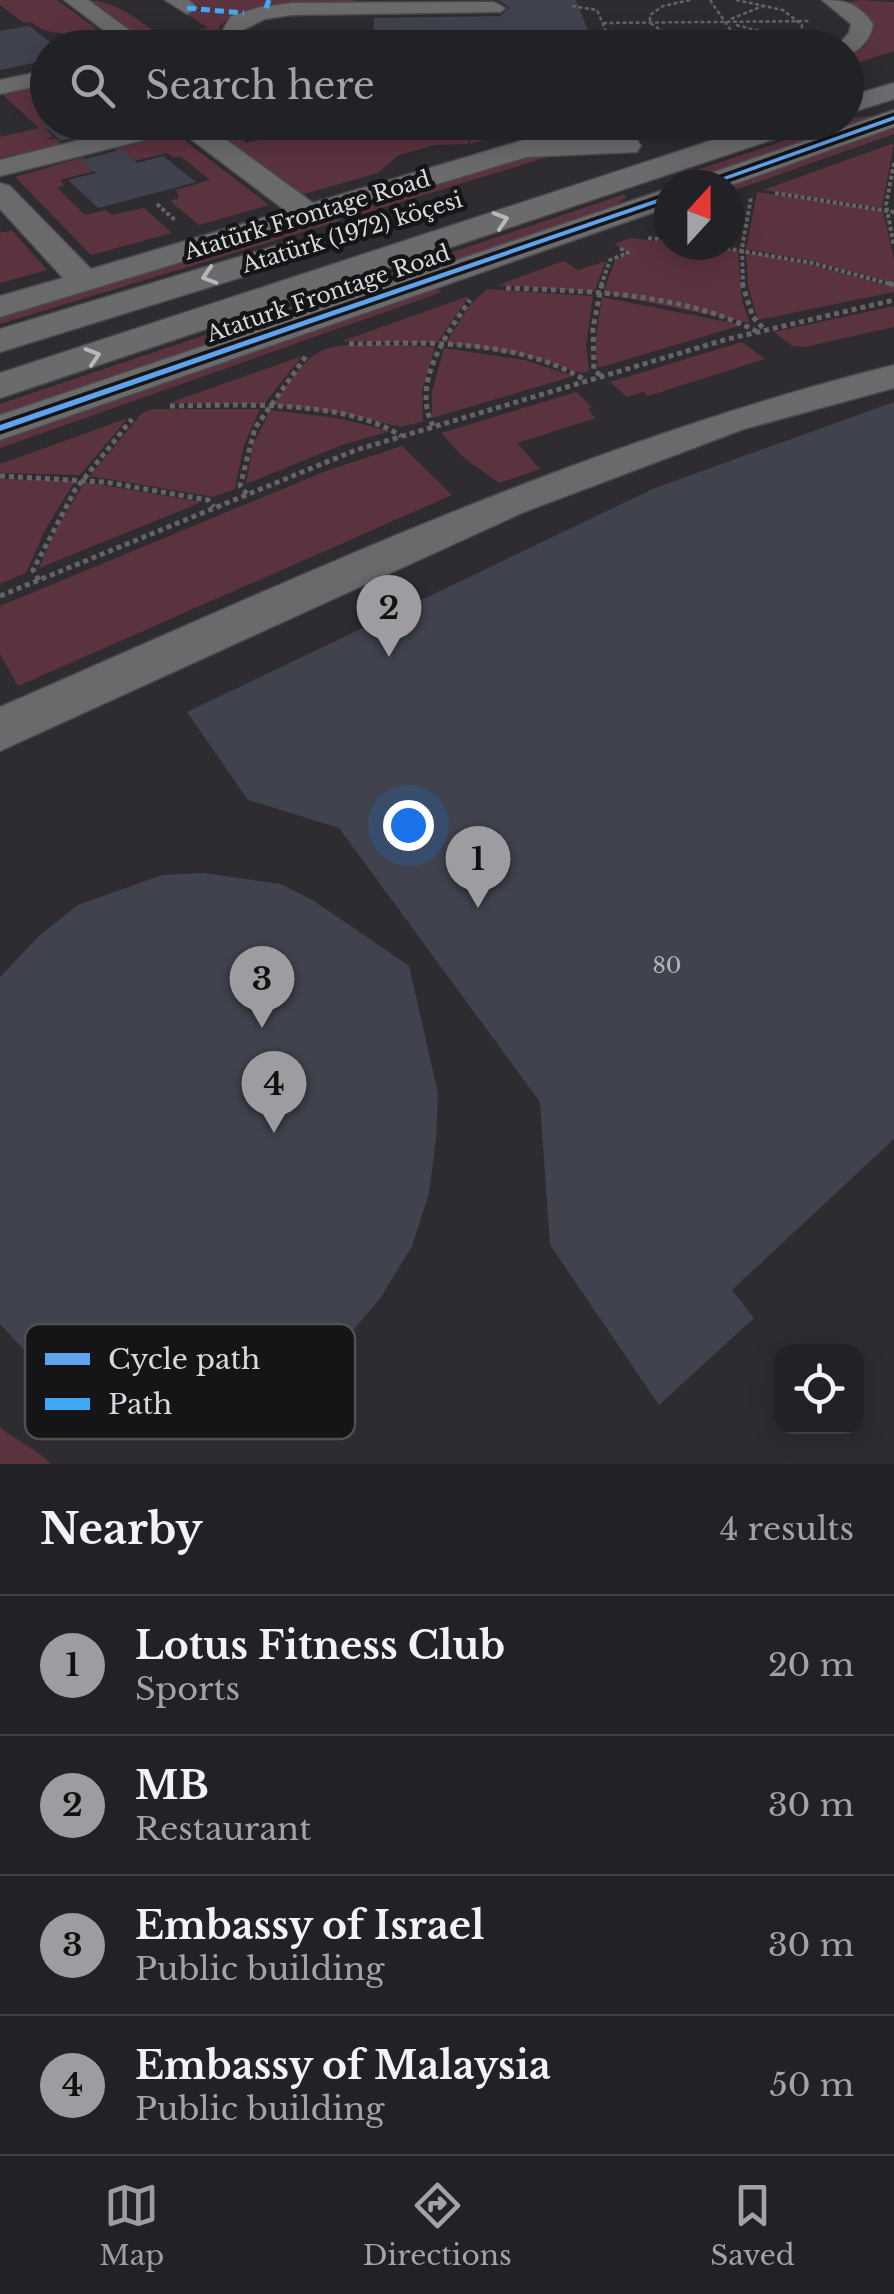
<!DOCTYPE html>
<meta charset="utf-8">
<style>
:root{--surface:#222125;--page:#2e2e32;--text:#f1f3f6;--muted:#a2a3a7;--line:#3f3e42;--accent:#9e9ca1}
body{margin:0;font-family:"Libre Baskerville",serif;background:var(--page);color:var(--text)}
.controls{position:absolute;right:30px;bottom:30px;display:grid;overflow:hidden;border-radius:20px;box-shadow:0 5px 25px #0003}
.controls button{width:90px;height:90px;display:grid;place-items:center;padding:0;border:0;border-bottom:2px solid var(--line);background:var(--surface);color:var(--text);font:50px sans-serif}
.compass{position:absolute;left:654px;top:170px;width:90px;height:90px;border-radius:50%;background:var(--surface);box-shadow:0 5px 25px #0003;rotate:21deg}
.you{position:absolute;left:408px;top:825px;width:35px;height:35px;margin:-25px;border:8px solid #fff;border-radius:50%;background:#1a73e8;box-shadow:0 0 0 15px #1a73e833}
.badge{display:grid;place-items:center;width:65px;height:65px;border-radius:50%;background:var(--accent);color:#111;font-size:32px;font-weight:700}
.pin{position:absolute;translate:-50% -82px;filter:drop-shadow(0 2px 5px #0008)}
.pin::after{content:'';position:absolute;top:52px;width:35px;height:30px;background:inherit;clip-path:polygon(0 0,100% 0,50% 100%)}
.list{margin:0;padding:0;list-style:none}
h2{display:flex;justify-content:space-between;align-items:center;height:130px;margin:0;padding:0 40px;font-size:42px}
h2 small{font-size:32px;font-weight:400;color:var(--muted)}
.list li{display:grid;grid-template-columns:65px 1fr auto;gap:30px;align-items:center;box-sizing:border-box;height:140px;padding:0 40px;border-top:2px solid var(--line)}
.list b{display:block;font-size:38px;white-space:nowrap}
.list p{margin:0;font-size:32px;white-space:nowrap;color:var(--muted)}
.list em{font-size:32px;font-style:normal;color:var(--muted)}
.icon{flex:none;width:55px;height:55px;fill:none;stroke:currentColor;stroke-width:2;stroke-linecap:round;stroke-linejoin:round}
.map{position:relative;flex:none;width:894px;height:1464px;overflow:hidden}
.search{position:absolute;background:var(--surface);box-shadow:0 5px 25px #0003;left:30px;right:30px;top:30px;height:110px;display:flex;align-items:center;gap:25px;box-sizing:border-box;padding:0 35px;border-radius:55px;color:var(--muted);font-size:38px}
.sheet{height:690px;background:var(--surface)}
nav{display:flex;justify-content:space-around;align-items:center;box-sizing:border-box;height:140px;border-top:2px solid var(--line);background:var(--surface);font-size:28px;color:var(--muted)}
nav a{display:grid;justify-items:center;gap:5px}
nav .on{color:var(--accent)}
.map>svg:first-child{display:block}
.green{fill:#5b333e}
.building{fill:#40434e}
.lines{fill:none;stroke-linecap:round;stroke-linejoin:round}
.minor-casing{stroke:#4a484c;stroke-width:3}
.major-casing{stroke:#4a484c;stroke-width:3}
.path-far2{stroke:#646366;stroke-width:2.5;stroke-dasharray:4 2.5;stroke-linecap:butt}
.path-far1{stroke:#646366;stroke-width:4;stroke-dasharray:4 2.5;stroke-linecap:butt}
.path{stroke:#646366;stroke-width:5;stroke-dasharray:5 4;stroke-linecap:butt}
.minor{fill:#6a696b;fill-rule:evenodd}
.major{fill:#6b6a6c;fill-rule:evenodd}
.quiet{stroke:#3fa9f5;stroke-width:5;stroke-dasharray:9 5;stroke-linecap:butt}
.cycleway-casing{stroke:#151417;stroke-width:7}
.cycleway{fill:#60a3ed;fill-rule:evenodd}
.oneway{stroke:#b9b7bb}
.labels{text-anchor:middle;stroke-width:9;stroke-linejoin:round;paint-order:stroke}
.far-street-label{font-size:22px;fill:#dad8dd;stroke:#151417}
.number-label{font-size:22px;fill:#b4b3b9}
.key{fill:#151417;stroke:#504f52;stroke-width:2.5}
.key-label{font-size:28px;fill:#dad8dd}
</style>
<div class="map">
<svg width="894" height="1464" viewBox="0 0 894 1464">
<rect width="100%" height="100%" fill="#2e2c31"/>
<!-- green -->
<path class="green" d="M0,0h57l40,29c-25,5 -46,9 -66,-7l-7,1 -24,-18z
M84,0c36,0 59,25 86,42l35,-7 -5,-5 8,-2 -24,-16 21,-2 -15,-10h166l-8,4 -111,11 -17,10 -3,12 -62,10z
M860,0l34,2v49l-47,15v-9l18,-11 8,-13 -6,-16 -18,-15z
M45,83l3,39 27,1 -29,6 7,7 -9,5 11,-3 7,6 -62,14v-21l39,-9 -36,-33z
M881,115l-206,70h-4l11,-10 170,-57z
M471,122l-3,22 -33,1 -36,10 -21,18 -77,22 -101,-72h18l29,20 84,-20z
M473,123h79l-82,21z
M894,128v6l-165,58v-6z
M171,135l8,1 90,69 -70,20 -29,-24 9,-3 -3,-8 34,-10 -30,-24 -6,2 -7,-5 -37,9 -15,-13z
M894,143l-12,65 -119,-18z
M551,156l-189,58 -8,-5 171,-51z
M83,157l15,13 -38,10 5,5 -8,3 28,27 20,-5 6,5 33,-7 28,25 -81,22 -76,-78z
M757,192l126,19 11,48v24l-81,-22 -67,-12z
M622,195l5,1 -13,10 -177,60 -8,-6z
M335,215l7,5 -342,104v-8z
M12,230l35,40 -47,13v-50z
M631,238l107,13 4,50 8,22 -147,-30 12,-33 16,-6 -17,-10z
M746,252l65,13 83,22v5l-136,28 -10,-34z
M564,261l14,9 28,-9 -12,31 -96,-7z
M408,267l9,6 -417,141v-10z
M436,288l6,4 -442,156v-8z
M487,289l106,7 -7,49 3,26 -7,2 -55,-17 -81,-13 24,-38z
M469,296l-32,47 -95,-2z
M602,297l140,28 -144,43 -3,-23z
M894,306v21l-89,20 -13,-1 -18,-14z
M742,342l23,17 -117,37 -5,-4 -16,5 -17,-15z
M398,345l37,2 -13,44 1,30 -22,6 -61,-14 -67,-8c45,-67 49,-60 125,-60z
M444,348l80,12 50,16 -142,42v-26z
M302,356l-38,48 -95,-1z
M576,392l16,15 -4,3 8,8 -79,25 23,26 -41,14 -35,-25 -23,-25z
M153,409h107l-16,36 -9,44 -22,8 -123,-21 52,-63z
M270,410l67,8 53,13 -48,14 -96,39 7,-39z
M128,418l-48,57 -80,-2v-9z
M402,446l50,49 -434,191 -18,-32v-48l326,-135z
M0,479l75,2 -30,49 -19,43 -26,11z
M85,482l117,20 -163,66 16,-37z
M0,1427c16,14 37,22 51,37h-51z"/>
<!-- building -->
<path class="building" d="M498,0h78l19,48h-78l-2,-12 -11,-4 -131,2 1,-16 127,-2 8,-9z
M29,26l29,22h-10v12l-48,10v-39z
M40,122h50l10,9 -39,10z
M122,149l15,14 26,-7 33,26 -98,26 -30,-28 28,-7 -15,-13z
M894,402v737l-162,151 22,28 -95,87 -109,-160 -10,-143 -201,-274 -91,-28 -61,-88 468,-224z
M204,873l77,11 33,17 95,65 29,127 -2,47 -7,53 -17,53 -31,51 -41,49 -53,32 -56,24 -58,3 -55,-7 -50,-15 -41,-30 -27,-29v-347l40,-42 38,-30 84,-30z"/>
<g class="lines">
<defs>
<path id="minor" d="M64,0h24l66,48h-27z
M165,0h24l9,8 -11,6z
M822,0c24,0 36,3 51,24 -2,14 -12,27 -27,31v-7h-11l14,-15 2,-9z
M494,2l11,6 -4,4 -209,3 -27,4 -22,11 7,6 21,4 233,-4 8,2 3,5 -3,5h-270l-9,-4 -61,4 3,-5 46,-10 10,-17 30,-9 31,-4z
M48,70v14l-48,10v-14z
M894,110v17l-165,59 -39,-1 4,-6z
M151,122h51l111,81 271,-81h42l-4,6 -622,189v-21l63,-18 -63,-69v-26l10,3 81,83 195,-58 -106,-80 -180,45v-16z
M669,188v19l-669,233v-25z
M894,365v23l-150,41 -220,83 -524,239v-44c295,-128 580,-264 894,-342z"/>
<path id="major" d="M894,83v16l-48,15v-17z
M768,122h42l-3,6 -807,270v-25z
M627,137l10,3 4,6 -4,6 -109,5 -10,-3 -4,-6 4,-6 10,-3z
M285,243l12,3 5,7 -5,7 -297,92v-23z"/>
</defs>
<!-- minor casing -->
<use href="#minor" class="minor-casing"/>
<!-- major casing -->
<use href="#major" class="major-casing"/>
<!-- path-far2 -->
<path class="path-far2" d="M690,0l-27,6 -13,9v8l23,15 56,10
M710,0l33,48
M736,0l47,10 19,15 -1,8 -16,9 -37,6
M572,6l25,4 11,26 -24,6
M731,19l34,-14
M603,23l208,-2
M736,25l76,19
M305,127l19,-5"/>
<!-- path-far1 -->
<path class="path-far1" d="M262,138l52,-14
M894,163l-8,42 8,41
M775,193l119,19
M157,204l19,17
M648,238l21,2
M707,245l105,18 82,22
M601,286l9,-26 18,-7 -10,-6
M743,286l-1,-38 9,-50"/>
<!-- path -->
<path class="path" d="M742,283l11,34 10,11
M888,283l6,2
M506,288c82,3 176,5 250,43
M349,344c76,-2 169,-5 236,36
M600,375l-6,-5 -1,-42 9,-45
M170,406c67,-1 174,-7 231,30
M433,426c-22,-43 13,-91 37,-126
M0,476l105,6 103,18 6,7
M247,494l-7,-8 15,-58 51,-72
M39,580l-6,-10 42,-80 57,-71
M0,596l356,-146 368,-110 170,-40"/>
<!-- minor -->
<use href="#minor" class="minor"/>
<!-- major -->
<use href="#major" class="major"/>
<!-- quiet -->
<path class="quiet" d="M187,8l57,5
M266,8l3,-8"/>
<defs>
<path id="cycleway" d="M894,116v4l-183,65h-10z
M669,195v4l-669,232v-6z"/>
</defs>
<!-- cycleway casing -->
<use href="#cycleway" class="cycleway-casing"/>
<!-- cycleway -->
<use href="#cycleway" class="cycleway"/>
</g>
<!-- one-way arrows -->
<defs><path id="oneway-chevron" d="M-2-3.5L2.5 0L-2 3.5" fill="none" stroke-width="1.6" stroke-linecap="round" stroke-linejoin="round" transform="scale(2.5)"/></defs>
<g class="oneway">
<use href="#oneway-chevron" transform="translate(501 220) rotate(-18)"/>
<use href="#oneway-chevron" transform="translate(209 276) rotate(163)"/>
<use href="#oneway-chevron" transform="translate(93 356) rotate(-18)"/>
</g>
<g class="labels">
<!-- far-street labels -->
<g class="far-street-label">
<text transform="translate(307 215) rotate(-17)" y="8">Atatürk Frontage Road</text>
<text transform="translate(352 232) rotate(-17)" y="8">Atatürk (1972) köçesi</text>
<text transform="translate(328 293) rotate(-19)" y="8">Ataturk Frontage Road</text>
</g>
<!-- number labels -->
<g class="number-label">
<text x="667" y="973">80</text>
</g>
</g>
<!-- legend -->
<rect x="25" y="1324" width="330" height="115" rx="15" class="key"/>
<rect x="45" y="1353" width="45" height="12" fill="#60a3ed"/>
<rect x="45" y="1398" width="45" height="12" fill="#3fa9f5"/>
<g class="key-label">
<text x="108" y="1369">Cycle path</text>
<text x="108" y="1414">Path</text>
</g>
</svg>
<div class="controls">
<button><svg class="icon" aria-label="locate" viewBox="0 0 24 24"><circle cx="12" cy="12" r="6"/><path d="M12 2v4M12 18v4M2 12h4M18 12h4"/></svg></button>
</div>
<svg class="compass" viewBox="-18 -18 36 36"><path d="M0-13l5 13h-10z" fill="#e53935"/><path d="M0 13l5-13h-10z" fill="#a2a3a7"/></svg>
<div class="you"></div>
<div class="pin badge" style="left:478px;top:908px">1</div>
<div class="pin badge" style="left:389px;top:657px">2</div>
<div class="pin badge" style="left:262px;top:1028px">3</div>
<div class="pin badge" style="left:274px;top:1133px">4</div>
<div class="search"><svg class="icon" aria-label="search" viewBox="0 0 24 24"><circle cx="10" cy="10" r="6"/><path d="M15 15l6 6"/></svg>Search here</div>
</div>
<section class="sheet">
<h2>Nearby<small>4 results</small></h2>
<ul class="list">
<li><span class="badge">1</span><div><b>Lotus Fitness Club</b><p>Sports</p></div><em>20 m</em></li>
<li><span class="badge">2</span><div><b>MB</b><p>Restaurant</p></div><em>30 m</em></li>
<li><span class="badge">3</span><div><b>Embassy of Israel</b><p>Public building</p></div><em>30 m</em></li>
<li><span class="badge">4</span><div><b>Embassy of Malaysia</b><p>Public building</p></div><em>50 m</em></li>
</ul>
</section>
<nav>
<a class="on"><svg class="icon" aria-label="map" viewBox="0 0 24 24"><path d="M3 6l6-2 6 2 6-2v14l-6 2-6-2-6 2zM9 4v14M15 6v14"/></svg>Map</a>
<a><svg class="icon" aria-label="directions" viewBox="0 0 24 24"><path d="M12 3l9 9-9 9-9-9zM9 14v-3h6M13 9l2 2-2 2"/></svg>Directions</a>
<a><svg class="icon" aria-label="saved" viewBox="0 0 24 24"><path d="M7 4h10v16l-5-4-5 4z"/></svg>Saved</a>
</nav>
